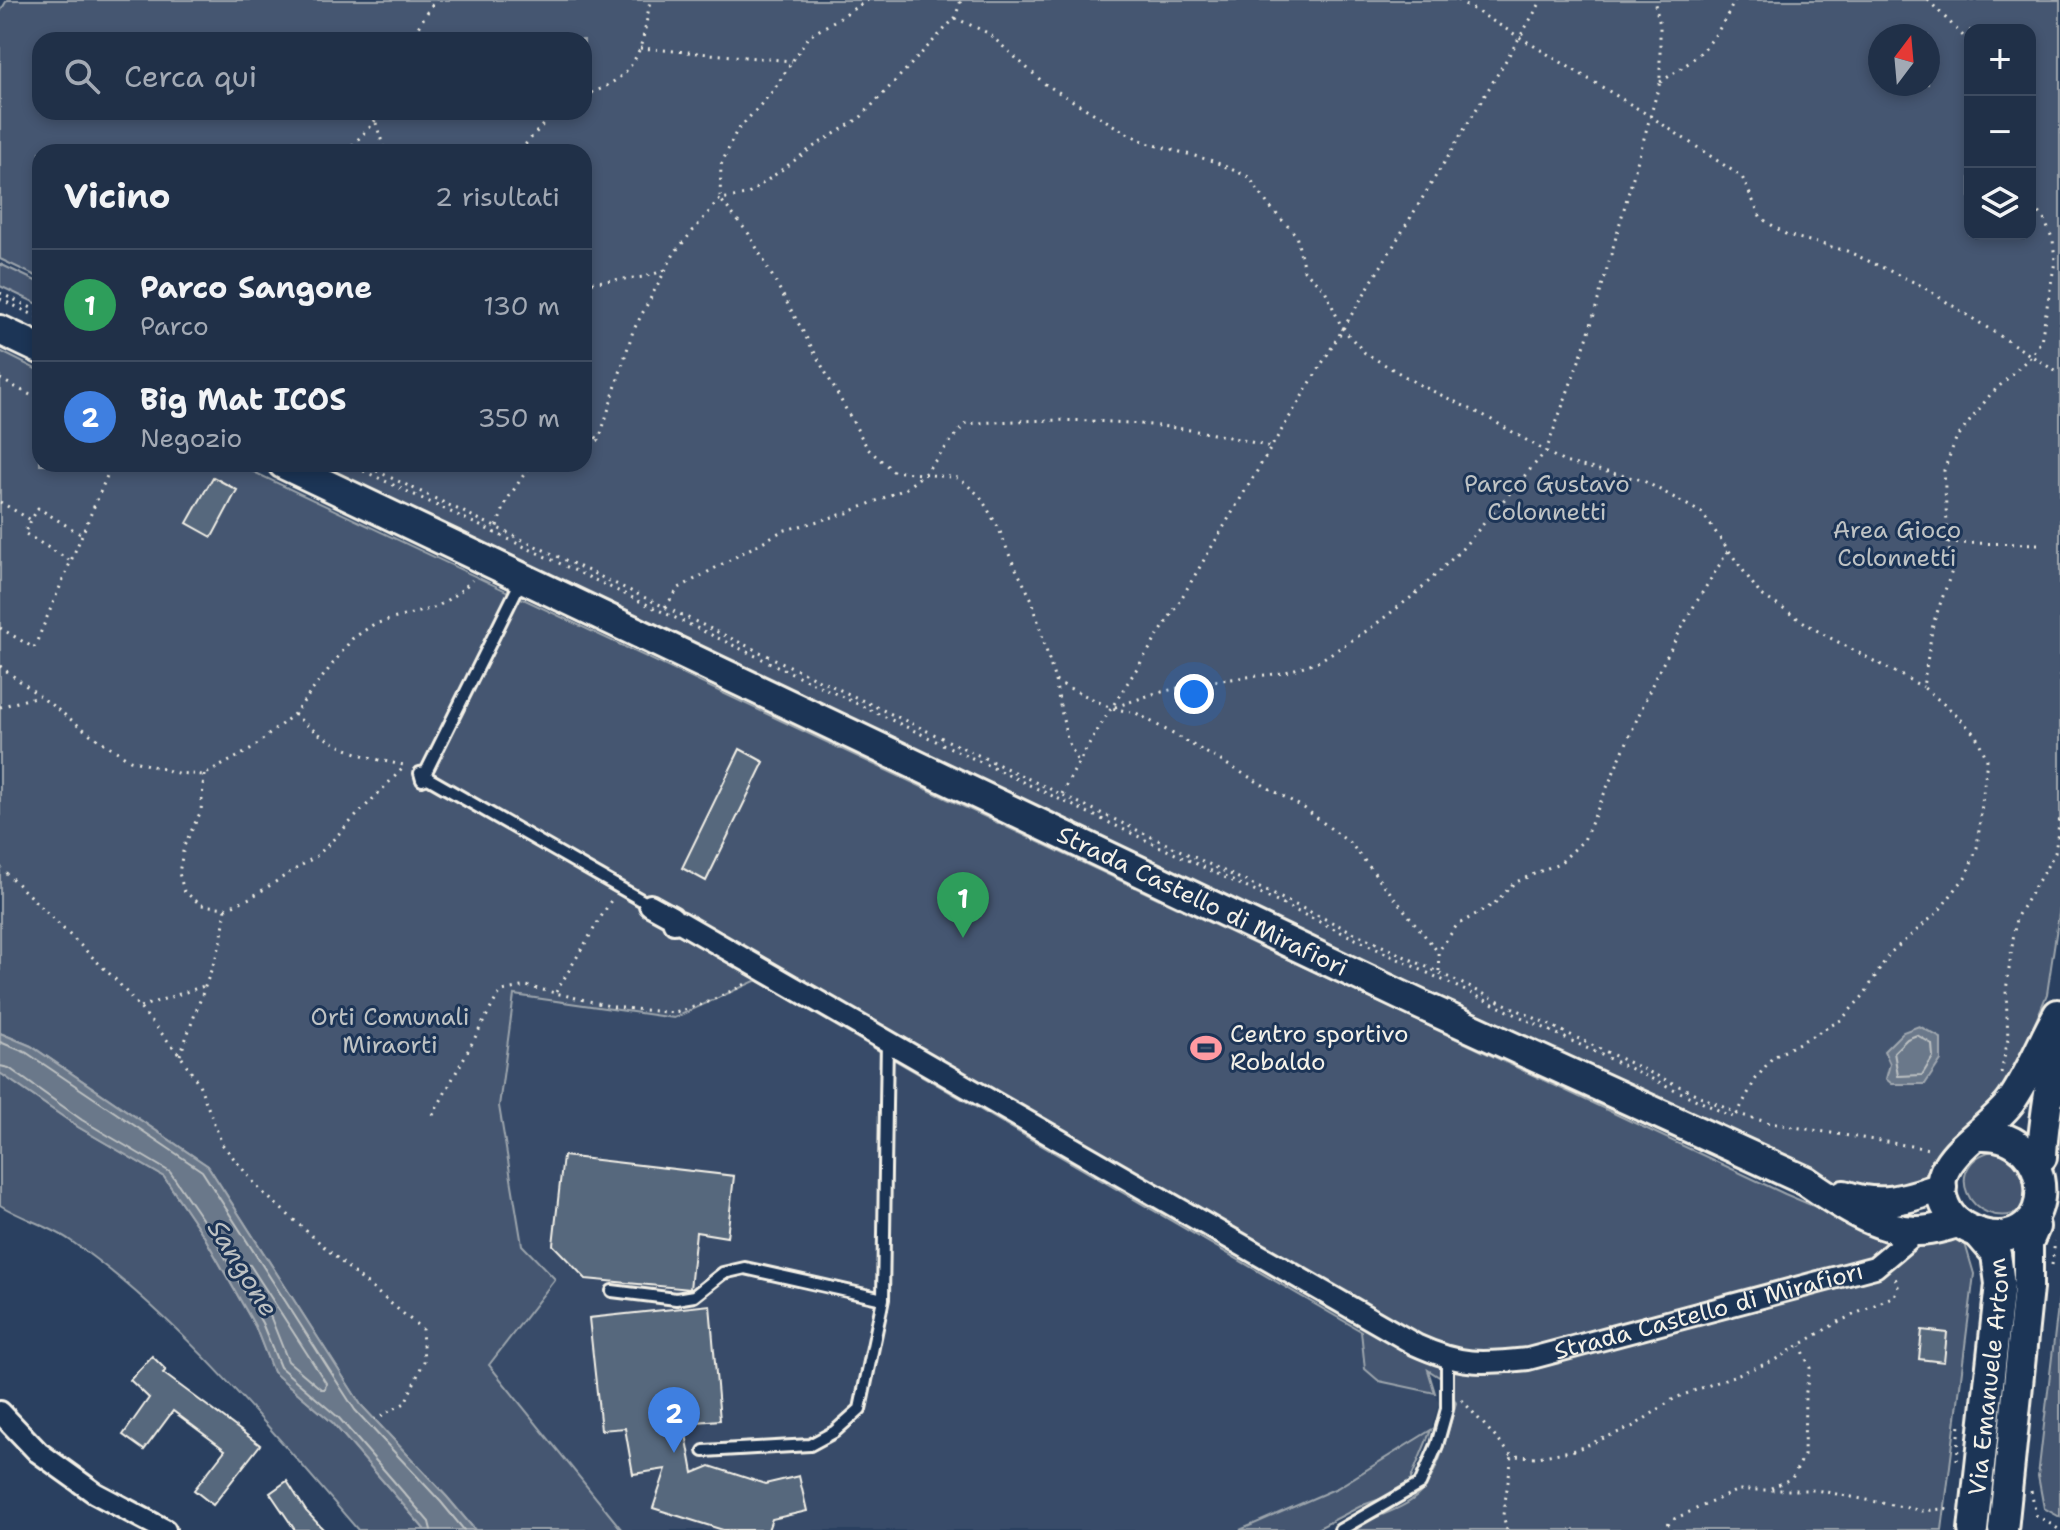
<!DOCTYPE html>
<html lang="it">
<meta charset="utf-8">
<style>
:root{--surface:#203048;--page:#2d3c52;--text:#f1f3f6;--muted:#a2a9b4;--line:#3d4b60;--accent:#e69b98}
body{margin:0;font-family:"Shantell Sans",sans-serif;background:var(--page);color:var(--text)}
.controls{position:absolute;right:24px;top:24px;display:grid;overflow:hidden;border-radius:16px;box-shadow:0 4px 12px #0003}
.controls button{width:72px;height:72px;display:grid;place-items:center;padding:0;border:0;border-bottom:2px solid var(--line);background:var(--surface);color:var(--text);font:40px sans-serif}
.compass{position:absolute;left:1868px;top:24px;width:72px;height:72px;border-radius:50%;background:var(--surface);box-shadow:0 4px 12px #0003;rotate:16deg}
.you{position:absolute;left:1194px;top:694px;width:28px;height:28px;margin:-20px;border:6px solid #fff;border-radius:50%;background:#1a73e8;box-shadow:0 0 0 12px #1a73e833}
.badge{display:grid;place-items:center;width:52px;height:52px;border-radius:50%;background:var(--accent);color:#fff;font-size:26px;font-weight:700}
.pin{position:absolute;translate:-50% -66px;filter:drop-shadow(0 2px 4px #0008)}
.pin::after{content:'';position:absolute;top:42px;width:28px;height:24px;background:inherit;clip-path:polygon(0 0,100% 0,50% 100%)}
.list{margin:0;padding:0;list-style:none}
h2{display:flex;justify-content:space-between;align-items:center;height:104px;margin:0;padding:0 32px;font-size:34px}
h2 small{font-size:26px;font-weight:400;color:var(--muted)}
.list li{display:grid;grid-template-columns:52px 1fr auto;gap:24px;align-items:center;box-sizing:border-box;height:112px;padding:0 32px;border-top:2px solid var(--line)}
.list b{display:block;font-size:30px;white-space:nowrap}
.list p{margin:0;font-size:26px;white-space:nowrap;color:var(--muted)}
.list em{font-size:26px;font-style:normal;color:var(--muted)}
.icon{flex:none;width:44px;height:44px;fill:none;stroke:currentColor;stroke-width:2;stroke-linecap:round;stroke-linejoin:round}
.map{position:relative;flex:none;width:2060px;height:1530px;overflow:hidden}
.search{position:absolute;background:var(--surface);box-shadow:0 4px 12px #0003;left:32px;top:32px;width:560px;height:88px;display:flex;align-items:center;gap:20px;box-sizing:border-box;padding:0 28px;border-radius:24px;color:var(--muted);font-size:30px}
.panel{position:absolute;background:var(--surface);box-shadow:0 4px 12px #0003;left:32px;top:144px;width:560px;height:328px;border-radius:24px}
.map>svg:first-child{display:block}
.built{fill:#374c69}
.green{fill:#445771;stroke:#9ca4ac;stroke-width:2;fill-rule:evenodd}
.water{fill:#6a788a;stroke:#a1a8b0;stroke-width:2}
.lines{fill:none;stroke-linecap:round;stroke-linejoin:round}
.shore{stroke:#bdc1c2;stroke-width:2}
.building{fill:#56677d;stroke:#f4f1e8;stroke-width:2}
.lane-casing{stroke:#f4f1e8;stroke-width:16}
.street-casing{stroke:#f4f1e8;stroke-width:26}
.secondary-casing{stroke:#f4f1e8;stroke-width:34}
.path{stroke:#f4f1e8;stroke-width:3;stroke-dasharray:2 6;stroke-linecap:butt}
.lane{stroke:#1d3557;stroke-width:10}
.street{stroke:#1d3557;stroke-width:20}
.secondary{stroke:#1d3557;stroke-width:28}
.labels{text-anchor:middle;stroke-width:6;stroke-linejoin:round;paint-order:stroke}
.park-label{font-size:24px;fill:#bfc3c4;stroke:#1d3557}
.street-label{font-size:24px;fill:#f4f1e8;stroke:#1d3557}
.poi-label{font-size:24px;fill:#f4f1e8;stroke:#1d3557;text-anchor:start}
.water-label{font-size:26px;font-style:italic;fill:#bdc1c2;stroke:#1d3557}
</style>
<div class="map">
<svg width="2060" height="1530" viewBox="0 0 2060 1530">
<rect width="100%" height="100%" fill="#2a4060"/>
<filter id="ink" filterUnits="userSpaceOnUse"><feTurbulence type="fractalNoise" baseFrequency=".0125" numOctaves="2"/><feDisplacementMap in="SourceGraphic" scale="16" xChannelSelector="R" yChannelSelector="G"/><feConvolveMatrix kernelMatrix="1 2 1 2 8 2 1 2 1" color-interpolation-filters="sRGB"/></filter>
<g filter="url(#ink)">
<!-- built -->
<path class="built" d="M757,980l604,351 4,39 14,11 56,12 4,10 -8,27 -94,58 -97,42h-618l-134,-165 66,-86 -32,-34 -24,-139 16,-111 160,23z"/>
<!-- green -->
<path class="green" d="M7,0h2053v907l-13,87 -27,66 -15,27 -19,25 -36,26 -27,39 -11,9 -16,7 -60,-8 -1529,-721h277v-312h-544v126l-40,-19v-247zM1970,30h60v204h-60zM1880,36h48v48h-48zM40,40h544v72h-544z
M0,264l40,19v22l-40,-19z
M0,351l40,20v93h197l1548,730 97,41 77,-12 15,51 -32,256h-594c22,-13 56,-19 73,-38 20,-23 27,-62 35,-89l-9,-21 -19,-12 7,23 -56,-12 -14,-12 -4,-38 -604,-351 -83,38 -160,-23 -15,111 23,139 33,34 -66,86 133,165h-147l-28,-33 -86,-92 -153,-239 -177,-120 -31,-13z
M0,1073l78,54 86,50 40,59 51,90 18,46 60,51 92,107h-67c-87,-100 -178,-213 -287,-289 -21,-15 -49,-22 -71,-36z
M1997,1150l22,8 15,14 -11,39c-55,23 -85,-51 -26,-61z
M2060,1289v228l-16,-9 -6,-32z
M1431,1430l-21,51 -12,12 -35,12 -48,25h-75l97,-42z"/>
<!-- water -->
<path class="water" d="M1919,1026l22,12v22l-16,24h-33l-6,-5 4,-15 -6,-13 19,-19z
M0,1033l31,13 177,120 153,239 86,92 28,33h-50l-92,-107 -60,-51 -18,-46 -51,-90 -40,-59 -86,-50 -78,-54z"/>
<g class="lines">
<!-- shore -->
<path class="shore" d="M1917,1035l15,9 1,13 -11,18 -24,1 -4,-24 13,-13z
M0,1042l27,11 175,118 153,239 86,92 23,28
M0,1066l9,2 73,52 88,52 41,60 51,91 18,44 59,51 90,104 2,8
M245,1264l5,1 76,118 -1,6h-4l-33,-28 -17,-43 -28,-49z"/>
</g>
<!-- building -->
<path class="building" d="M213,477l24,13 -25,47 -25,-14z
M740,749l24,13 -58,119 -24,-13z
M563,1156l171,20 -7,61 -31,-5 -6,57 -104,-10 -33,-34z
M710,1305l10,115 -36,3 9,50 17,-7 55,18 34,-8 8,35 -35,8 -4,11h-45l-70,-22 13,-39 -33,5 -8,-46 -24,2 -12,-112z
M1922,1330l25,3 -3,29 -25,-3z
M152,1356l14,14 -3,3 97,72 -47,60 -19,-15 31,-40 -52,-39 -29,39 -21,-15 26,-37 -19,-18z
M287,1481l19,30 18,19h-29l-25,-37z"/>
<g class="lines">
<defs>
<path id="lane" d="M426,772l96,-193
M428,778l-2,-6 -6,1 2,7 6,-2 222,127
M612,1291l64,8 18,-3 29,-23 22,-5 138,31
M704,1451l106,-6 24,-13 26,-23 23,-110 4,-258
M1340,1530l80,-46 17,-39 10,-36v-50"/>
<g id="street">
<path id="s1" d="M650,905l22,12 2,6 6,-1 736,423c44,20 64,19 112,14l347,-92 42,-35"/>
<path d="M0,1412l38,40 57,41 70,37"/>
</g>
<g id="secondary">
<path d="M0,330l40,19"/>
<path id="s2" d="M283,464l1138,541 385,176c32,22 69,48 109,50 14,1 30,-5 44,-8"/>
<path d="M1980,1135c80,-4 80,118 3,99 -13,-3 -28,-11 -35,-23 -29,-51 40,-76 64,-111 18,-26 30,-58 46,-86"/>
<path d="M2042,1157c1,-45 14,-89 16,-134"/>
<path d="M1844,1195c37,13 62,4 98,-8"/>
<path id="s3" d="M1973,1530l27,-246 -4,-30 -19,-22"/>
<path d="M2003,1530l25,-242v-45l7,-16"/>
</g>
</defs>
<!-- lane casing -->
<use href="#lane" class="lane-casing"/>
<!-- street casing -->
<use href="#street" class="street-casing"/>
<!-- secondary casing -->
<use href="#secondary" class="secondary-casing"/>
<!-- path -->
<path class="path" d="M868,0l-60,37 -35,54 -37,41 -15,33 -1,34 29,35 119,215 25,22 66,7 21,18 19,33 12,30 21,41 23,81 56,27 25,5 168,95 47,36 87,108
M1458,0l192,116 92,61 19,41 26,17 60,16 73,34 140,89
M1928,0l42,43
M955,18l33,15 57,51 78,47 24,12 66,18 36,16 20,29 27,29 8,35 21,20 17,38 23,25 53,31 67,32 79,46 78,18 60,33 58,81 61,39 102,54
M410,40l25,-40
M640,48l152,13
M1660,82c41,-25 54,-39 75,-82
M584,96c54,-20 58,-44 66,-96
M376,123l9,29
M348,152c9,-16 26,-23 31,-40
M524,152v-6l30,-34
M584,283l60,-6 22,-7
M0,293l40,19
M0,299l40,19
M0,379l40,21
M584,426l15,14
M584,449l15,-9 34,-109 42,-79 45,-53 27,-4 66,-48 47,-29 95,-100 6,-18
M349,464l1386,654 20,-38 17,-22 69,-38 23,-25 25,-41 48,-41 29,-37 11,-28 10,-89 -11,-23 -19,-21 -34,-28 10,-63 20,-56 -5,-25 -4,-73 12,-31 34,-44 40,-38 11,-16 14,-80 -2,-21 -10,-23 -13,-15
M362,464l1376,650 32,9 159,26
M0,502l31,18
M494,534l13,-34 24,-36
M1948,543l95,1
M69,560l-45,-27 14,-25 44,27
M665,607l14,-19 103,-57 65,-18 58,-24 20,-16 40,-49c98,-8 209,-4 305,23
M0,628l34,20 78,-184
M0,666l90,68 40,26 47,13 27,2 46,-25 44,-36 58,-75 22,-15 63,-17 26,-18 9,-9
M1055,681l12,58 11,23
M0,707l38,-11
M1115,707l38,-13 51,-12 79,-9 36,-12 49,-31 50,-38 43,-42 85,-99 41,-112 73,-257v-57l-6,-25
M294,714c32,30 67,44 110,51
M204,775l-3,36 -17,35 -5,27 5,18 17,14 25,3 24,-10 68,-43 87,-89
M1062,794c36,-72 85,-137 126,-207 116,-197 237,-391 354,-587
M0,867l116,113 64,75 19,29 23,60 38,46 95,84 67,55 2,32 -19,42 -30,16
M1439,971l-1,-19 19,-27 37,-21 20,-21 47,-21 23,-22 71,-162 36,-67 37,-60
M556,992l57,-95
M140,1007l67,-22
M180,1055l41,-112 5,-35
M2001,1073l7,-34 -2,-48 10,-73 39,-65 5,-37
M433,1115l64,-118 5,-6 24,-5 88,21 61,6 31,-10 42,-20
M2052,1265l3,-24
M1462,1400l50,56 26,1 37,-7 59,-24 41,-28 98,-37 65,-39 56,-26 5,-12 -5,-7
M1957,1460l3,-36
M1771,1488l21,-10 12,-22 1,-59 5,-29 -9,-22
M2031,1491l5,24 24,15
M1507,1530l-4,-15 9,-59
M1662,1530l12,-11 64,-29h78l107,21 30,-3"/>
<!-- lane -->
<use href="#lane" class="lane"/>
<!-- street -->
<use href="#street" class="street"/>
<!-- secondary -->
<use href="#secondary" class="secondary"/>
</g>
</g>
<!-- icons -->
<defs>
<symbol id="stadium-bare" viewBox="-9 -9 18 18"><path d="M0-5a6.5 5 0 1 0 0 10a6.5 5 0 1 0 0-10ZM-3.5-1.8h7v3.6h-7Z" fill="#ff9aa2" stroke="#1d3557" stroke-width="2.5" paint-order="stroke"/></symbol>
</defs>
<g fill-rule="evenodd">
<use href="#stadium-bare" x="1184" y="1026" width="44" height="44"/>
</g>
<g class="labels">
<!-- park labels -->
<g class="park-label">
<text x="1547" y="492">Parco Gustavo<tspan x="1547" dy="28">Colonnetti</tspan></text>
<text x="1897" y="538">Area Gioco<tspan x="1897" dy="28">Colonnetti</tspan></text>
<text x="390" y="1025">Orti Comunali<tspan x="390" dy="28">Miraorti</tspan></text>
</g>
<!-- street labels -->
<g class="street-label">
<text dy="8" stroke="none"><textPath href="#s2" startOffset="1018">Strada Castello di Mirafiori</textPath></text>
<text dy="8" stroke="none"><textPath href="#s1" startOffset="1188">Strada Castello di Mirafiori</textPath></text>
<text dy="8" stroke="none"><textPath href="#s3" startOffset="154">Via Emanuele Artom</textPath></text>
</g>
<!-- poi labels -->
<g class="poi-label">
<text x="1230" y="1042">Centro sportivo<tspan x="1230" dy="28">Robaldo</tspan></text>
</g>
<!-- water labels -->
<g class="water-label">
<text transform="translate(243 1268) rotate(58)" y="9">Sangone</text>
</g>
</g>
</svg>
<div class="controls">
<button>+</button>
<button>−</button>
<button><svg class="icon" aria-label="layers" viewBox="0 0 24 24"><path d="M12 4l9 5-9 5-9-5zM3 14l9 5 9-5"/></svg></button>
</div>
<svg class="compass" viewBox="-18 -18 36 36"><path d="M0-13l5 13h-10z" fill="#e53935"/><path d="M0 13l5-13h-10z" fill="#a2a9b4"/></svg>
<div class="you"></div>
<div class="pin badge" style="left:963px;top:938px;background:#2e9e5b">1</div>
<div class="pin badge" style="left:674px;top:1453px;background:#3f7fe0">2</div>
<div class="search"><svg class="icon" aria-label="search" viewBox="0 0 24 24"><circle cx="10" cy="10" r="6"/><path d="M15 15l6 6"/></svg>Cerca qui</div>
<section class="panel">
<h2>Vicino<small>2 risultati</small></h2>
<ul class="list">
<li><span class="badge" style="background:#2e9e5b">1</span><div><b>Parco Sangone</b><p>Parco</p></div><em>130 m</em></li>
<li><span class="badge" style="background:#3f7fe0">2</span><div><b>Big Mat ICOS</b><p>Negozio</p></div><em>350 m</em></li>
</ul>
</section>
</div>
